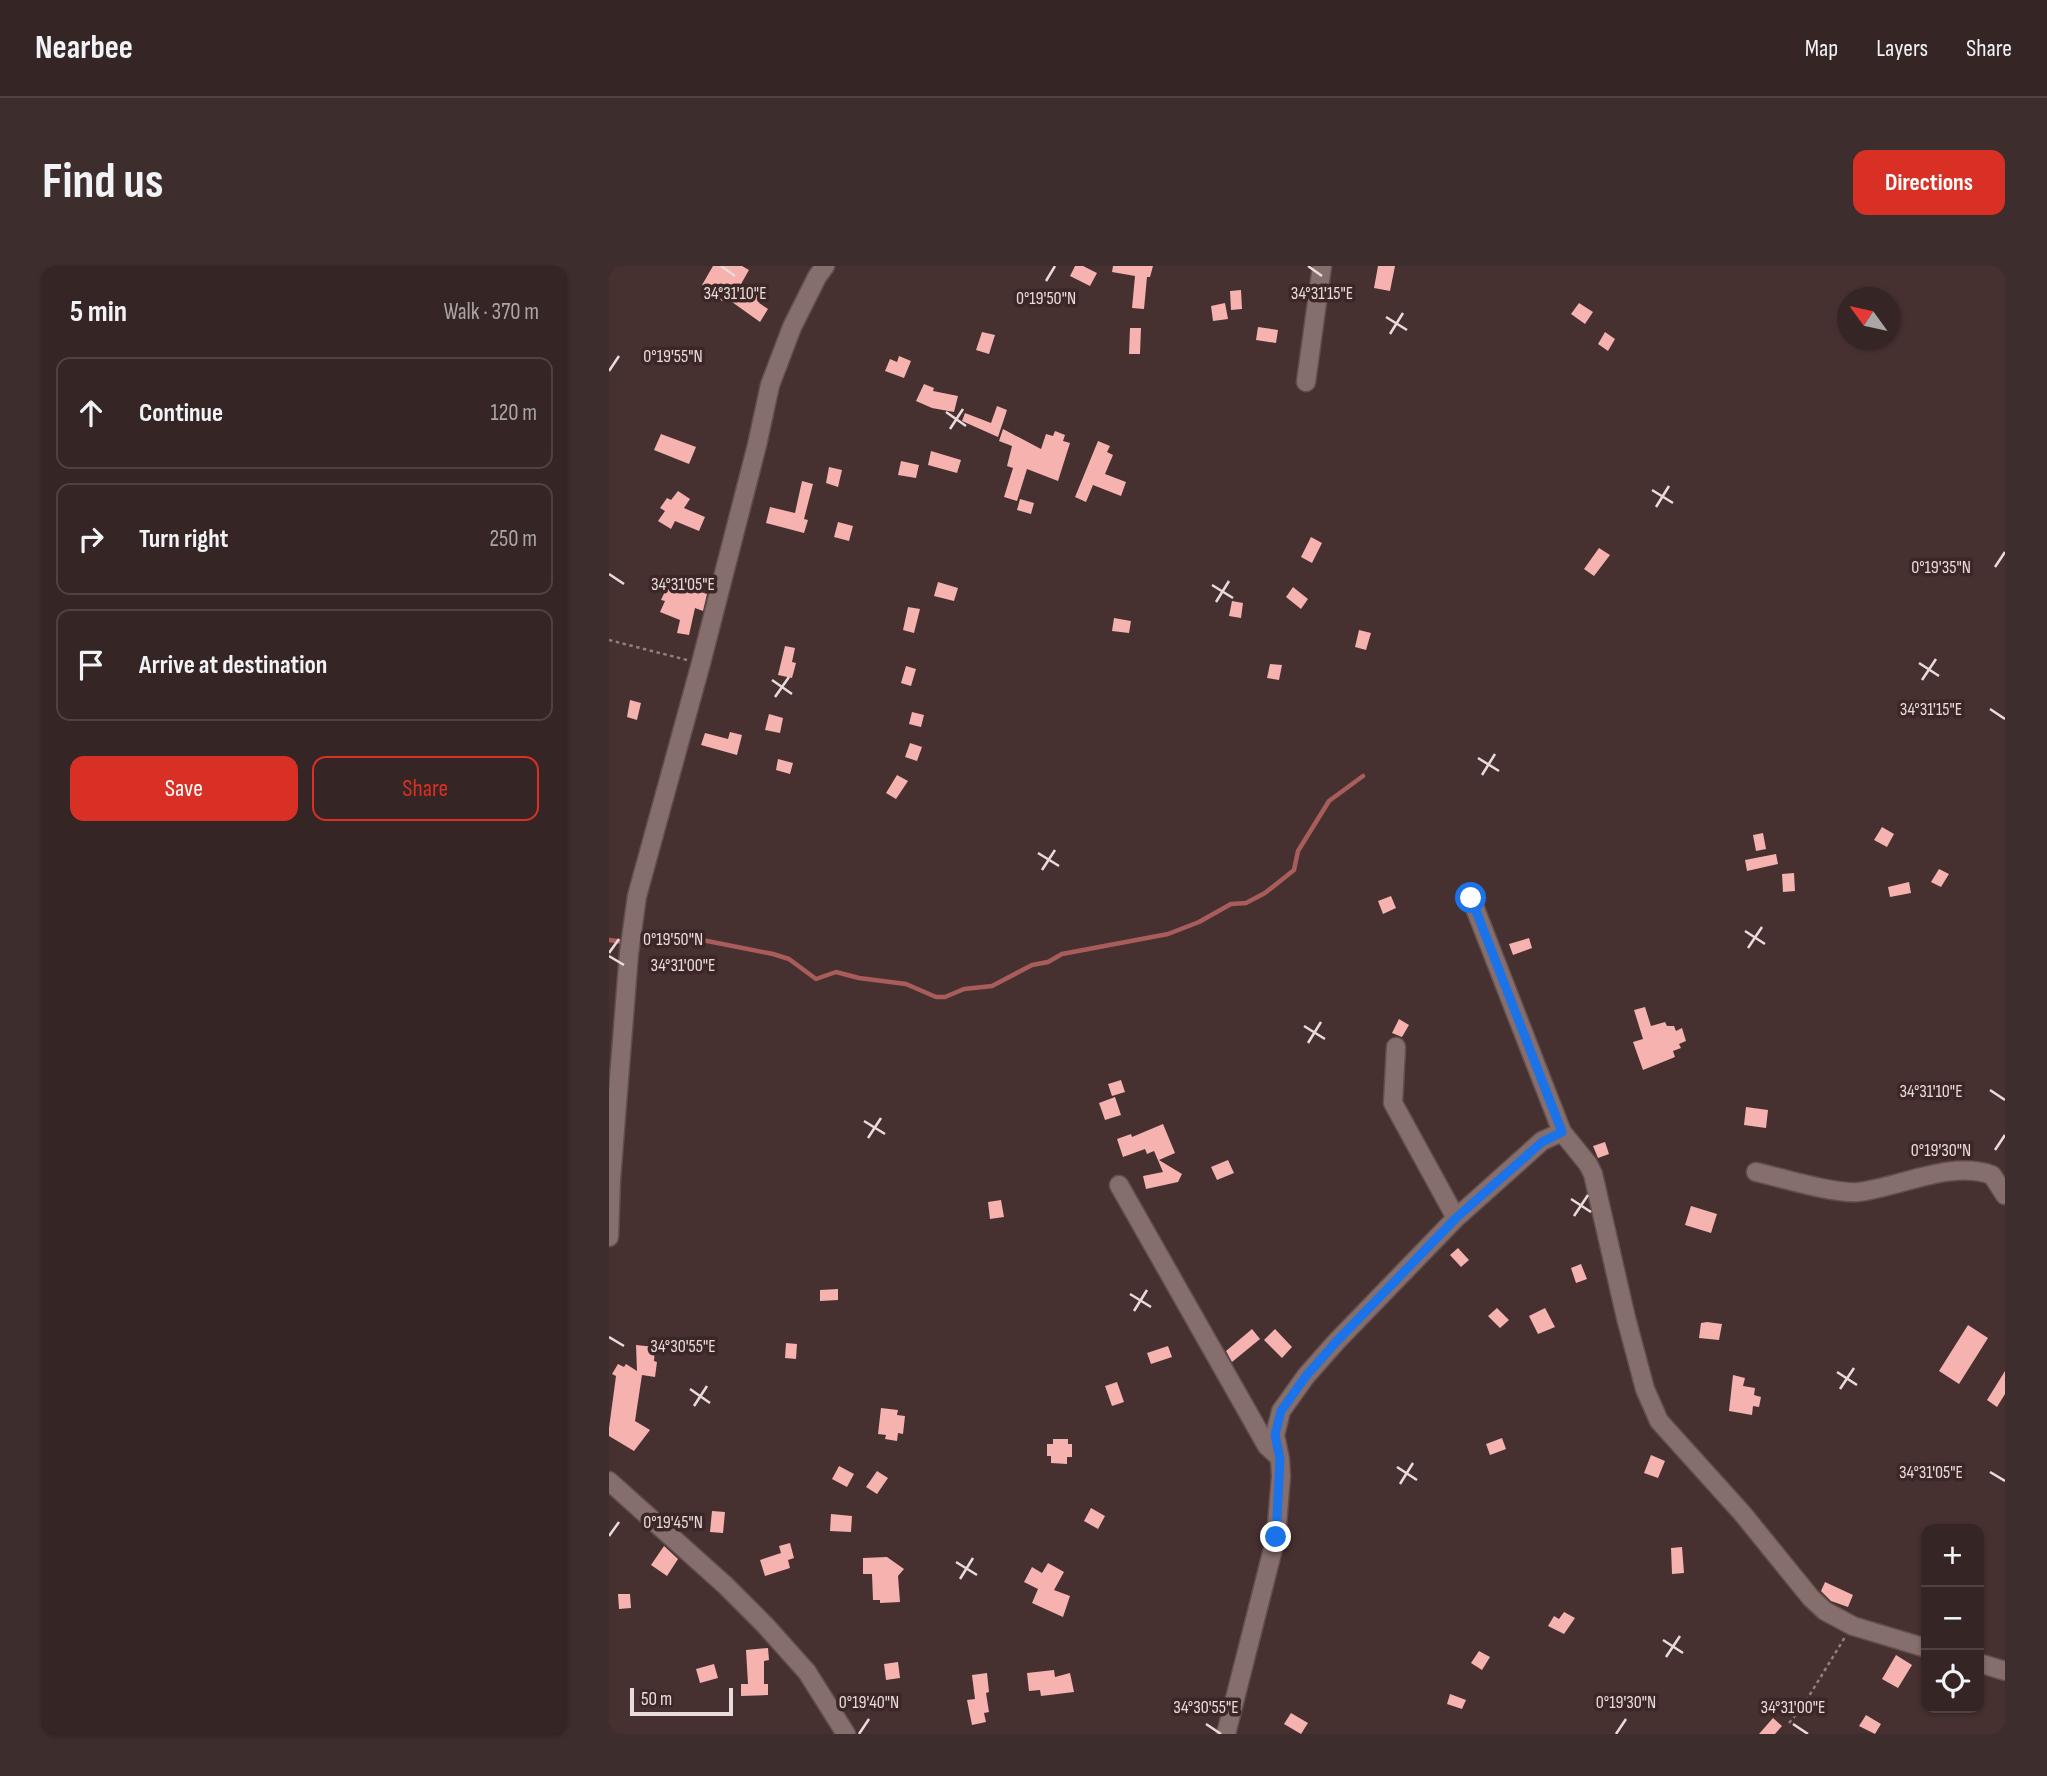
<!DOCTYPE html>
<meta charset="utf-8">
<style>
:root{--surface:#352524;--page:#3d2d2c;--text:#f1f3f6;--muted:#aaa5a6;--line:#4f4241;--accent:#d93025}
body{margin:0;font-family:"Sofia Sans Condensed",sans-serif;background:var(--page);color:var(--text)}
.controls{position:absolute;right:21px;bottom:21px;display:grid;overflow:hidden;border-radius:14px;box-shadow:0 2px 5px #0004}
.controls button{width:63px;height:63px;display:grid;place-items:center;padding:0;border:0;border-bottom:2px solid var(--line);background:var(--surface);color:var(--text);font:35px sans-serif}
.compass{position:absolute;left:1228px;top:21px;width:63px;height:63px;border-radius:50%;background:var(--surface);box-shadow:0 2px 5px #0004;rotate:303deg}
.scale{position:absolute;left:21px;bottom:18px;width:103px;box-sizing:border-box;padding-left:7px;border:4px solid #e9dbda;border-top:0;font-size:19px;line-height:24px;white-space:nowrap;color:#e9dbda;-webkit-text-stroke:5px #3c2726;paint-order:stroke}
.stop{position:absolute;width:21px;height:21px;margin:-16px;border:5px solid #1a73e8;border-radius:50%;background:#fff}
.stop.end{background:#1a73e8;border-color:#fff;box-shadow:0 2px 7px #0008}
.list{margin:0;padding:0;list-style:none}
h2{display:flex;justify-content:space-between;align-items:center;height:91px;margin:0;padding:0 28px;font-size:30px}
h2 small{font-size:23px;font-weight:400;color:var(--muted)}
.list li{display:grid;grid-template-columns:46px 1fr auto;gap:21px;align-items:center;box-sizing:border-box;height:112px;margin:0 14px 14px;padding:0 14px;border:2px solid var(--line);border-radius:14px}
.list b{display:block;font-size:26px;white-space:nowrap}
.list em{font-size:23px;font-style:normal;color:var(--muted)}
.actions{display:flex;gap:14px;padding:21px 28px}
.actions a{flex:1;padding:16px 0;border:2px solid var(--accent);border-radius:14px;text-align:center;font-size:24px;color:var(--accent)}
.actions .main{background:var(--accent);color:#fff}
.icon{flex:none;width:38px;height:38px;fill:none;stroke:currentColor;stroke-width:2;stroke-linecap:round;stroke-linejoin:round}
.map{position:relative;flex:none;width:1396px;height:1468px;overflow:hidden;border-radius:14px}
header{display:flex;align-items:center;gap:42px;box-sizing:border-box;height:98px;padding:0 35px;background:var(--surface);border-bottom:2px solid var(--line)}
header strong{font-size:33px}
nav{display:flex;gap:38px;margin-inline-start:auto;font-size:24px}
.intro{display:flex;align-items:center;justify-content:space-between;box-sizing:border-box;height:168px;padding:0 42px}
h1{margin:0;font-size:49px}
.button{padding:18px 32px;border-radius:14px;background:var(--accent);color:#fff;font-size:24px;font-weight:700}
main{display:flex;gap:42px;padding:0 42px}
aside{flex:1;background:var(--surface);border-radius:14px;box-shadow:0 2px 5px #0004}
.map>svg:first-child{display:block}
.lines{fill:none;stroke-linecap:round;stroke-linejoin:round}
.stream{stroke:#a85d5b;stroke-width:4.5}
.building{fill:#f5b2af}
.minor-casing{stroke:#614f4e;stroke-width:21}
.path{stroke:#917f7e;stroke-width:2.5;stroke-dasharray:3.5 3.5;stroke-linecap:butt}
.minor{stroke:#866e6c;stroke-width:18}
.route{stroke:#1a73e8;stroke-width:9}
.ticks{fill:none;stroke:#e9dbda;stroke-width:2.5}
.ticks-label{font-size:18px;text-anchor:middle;fill:#e9dbda;stroke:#3c2726;stroke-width:7;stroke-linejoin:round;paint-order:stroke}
</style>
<header>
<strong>Nearbee</strong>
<nav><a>Map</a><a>Layers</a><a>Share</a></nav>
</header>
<div class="intro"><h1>Find us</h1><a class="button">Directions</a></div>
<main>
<aside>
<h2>5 min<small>Walk · 370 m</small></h2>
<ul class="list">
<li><svg class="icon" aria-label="ahead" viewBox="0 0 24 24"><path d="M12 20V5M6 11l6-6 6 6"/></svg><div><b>Continue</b></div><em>120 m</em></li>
<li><svg class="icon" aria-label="right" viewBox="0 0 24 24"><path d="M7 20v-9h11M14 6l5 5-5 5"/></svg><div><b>Turn right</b></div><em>250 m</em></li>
<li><svg class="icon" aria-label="arrive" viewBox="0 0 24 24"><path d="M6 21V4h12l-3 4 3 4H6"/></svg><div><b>Arrive at destination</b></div></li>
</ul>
<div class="actions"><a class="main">Save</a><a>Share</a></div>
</aside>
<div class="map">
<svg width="1396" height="1468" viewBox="0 0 1396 1468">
<rect width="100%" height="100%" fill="#473130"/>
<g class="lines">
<!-- stream -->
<path class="stream" d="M0,674l14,2
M28,674l24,-6 31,4 81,16 16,5 27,20 20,-7 23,6 47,6 30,13h9l19,-8 28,-3 40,-21 16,-3 14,-8 106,-20 31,-12 32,-18 15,-1 19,-10 29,-23 4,-19 31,-50 34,-25"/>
</g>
<!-- building -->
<path class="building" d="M104,0h29l7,4 -8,14 21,14 -3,5 9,6 -8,13 -28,-20 -10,-1 -20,-16z
M466,0h8l14,7 -7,13 -20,-10z
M504,0h40l-3,11h-3l-3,32 -12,-1 3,-32 -23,-4z
M769,0h17l-5,25 -16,-3z
M632,24l1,19 -11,1 -1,-19z
M616,37l3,16 -15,2 -2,-15z
M970,37l14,9 -8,12 -14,-10z
M649,61l20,3 -2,13 -20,-3z
M521,62h11l-1,26h-11z
M373,66l13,3 -6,19 -13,-4z
M996,66l10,7 -7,12 -10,-7z
M290,90l12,5 -7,17 -19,-7 5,-12 7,3z
M315,118l10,4 -1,3 25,5 -4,16 -22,-4 -16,-7z
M388,140l10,4 -9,27 -36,-16 3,-8 26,10z
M394,163l38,20 5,-15 7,2 2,-5 10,4 -2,6 7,2 -12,38 -31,-12 -10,32 -13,-4 9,-29 -6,-2 5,-20 -13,-5z
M52,168l35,13 -7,17 -35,-14z
M489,175l12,5 -3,6 6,3 -8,19 21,8 -5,14 -28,-11 -7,17 -11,-5z
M322,185l30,9 -4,13 -29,-8z
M292,195l18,4 -3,13 -18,-3z
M220,201l13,3 -4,17 -12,-4z
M193,215l11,3 -9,35 4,1 -4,13 -38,-10 4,-16 25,6z
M69,225l12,8 -6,9 21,9 -6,14 -24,-10 -4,8 -13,-8 7,-10 -5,-3 7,-10 4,2z
M411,233l14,4 -3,11 -14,-4z
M229,256l15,4 -4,15 -15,-4z
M702,271l11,6 -10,20 -11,-6z
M990,282l11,7 -16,21 -10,-7z
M65,314l12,5 -1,2 22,7 -4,17 -8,-3 -6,27 -12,-2 3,-13 -20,-8 5,-11 -4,-1 6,-13 4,1z
M329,316l20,6 -4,13 -20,-5z
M684,321l15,12 -7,10 -15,-12z
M623,335l11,2 -2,15 -12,-2z
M299,341l12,2 -6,24 -11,-3z
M505,352l17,3 -2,12 -17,-2z
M750,364l12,3 -5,17 -11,-3z
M176,380l10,2 -3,14 4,1 -4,15 -14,-3z
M661,398l12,1 -3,15 -12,-2z
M297,400l10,3 -5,17 -10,-3z
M21,434l11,3 -4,17 -10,-3z
M303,446l12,3 -3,12 -12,-3z
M160,448l14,4 -3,15 -15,-3z
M121,466l12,3 -5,20 -36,-10 4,-12 23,6z
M301,477l12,4 -5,14 -12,-4z
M169,493l15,4 -3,11 -14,-4z
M288,509l11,6 -12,18 -10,-6z
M1273,561l12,7 -7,13 -13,-7z
M1154,567l3,16 -10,2 -3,-16z
M1167,588l2,10 -31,7 -2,-11z
M1330,603l10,5 -8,13 -10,-5z
M1185,607l1,18 -12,1 -1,-18z
M1300,616l2,11 -21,4 -2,-10z
M782,630l5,12 -13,6 -5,-13z
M920,672l3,10 -19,7 -4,-11z
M1036,741l6,19 14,-4 2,4h7l2,5 6,-3 4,13 -7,3 2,4 -8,3 2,6 -32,13 -10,-28 10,-3 -9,-29z
M790,753l10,6 -7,12 -10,-4z
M512,814l4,12 -13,4 -4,-12z
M506,831l6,18 -16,5 -6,-17z
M1137,841l22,3 -2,18 -22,-3z
M554,858l12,29 -16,7 23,14 -4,8 -32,7 -3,-13 20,-4 -9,-21 -7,3 -2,-5 -22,8 -6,-18 14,-5 1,3z
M996,876l4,12 -11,4 -5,-12z
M619,894l6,13 -17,7 -6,-13z
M392,934l3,17 -14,2 -2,-17z
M1082,940l26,8 -6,19 -26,-8z
M849,982l11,12 -8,7 -11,-12z
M972,998l6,15 -11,4 -5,-15z
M229,1023v11l-18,1v-11z
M888,1042l12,12 -9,8 -12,-12z
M936,1042l10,19 -17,7 -9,-18z
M1098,1056l15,2 -3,16 -20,-2 2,-15z
M1359,1059l20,13 -29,46 -20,-13z
M643,1063l8,10 -28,23 -6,-11z
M666,1063l17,18 -10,11 -18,-18z
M177,1077l11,1 -1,15 -11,-1z
M27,1079l19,2 -1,14 3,1 -2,15 -13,-2 -7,46 15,9 -16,21 -25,-15v-8l7,-52 -4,-2 6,-10 6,3 2,-3 11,7z
M559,1080l4,11 -21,7 -4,-11z
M1396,1105v23l-8,13 -10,-7z
M1124,1109l12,3 -2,8 12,2 -1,7 7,2 -2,10 -6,-1 -1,9 -23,-4z
M508,1116l7,20 -12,4 -7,-20z
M272,1142l17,2 -1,5 8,1 -2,18 -5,-1 -1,8 -12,-2 1,-4 -8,-1z
M893,1172l4,11 -16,6 -4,-11z
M444,1173h15v5h4v13h-5v7l-16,-1v-7h-4v-12h6z
M1042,1189l14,6 -7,17 -14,-5z
M230,1200l15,8 -7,13 -15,-8z
M268,1205l11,7 -11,16 -11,-7z
M482,1242l14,8 -7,13 -14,-8z
M103,1245l13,1 -2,21 -13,-1z
M222,1248l21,2 -1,16 -21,-1z
M181,1277l4,15 -6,2 2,8 -25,8 -5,-16 21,-7 -2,-7z
M55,1280l14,13 -11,17 -16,-11z
M1073,1281l2,26 -12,1 -1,-26z
M278,1291l17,12 -6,7 2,26 -20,1v-3h-7l-1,-26h-9v-16z
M439,1297l16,9 -10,18 16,6 -7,21 -31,-14 6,-14 -14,-7 8,-15 10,6z
M1216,1316l28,13 -5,12 -17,-6 -10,-10z
M9,1328h12l1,14 -12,1z
M955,1346l11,6 -11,16 -16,-8 6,-10 5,3z
M159,1382l1,12 -5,1v23h4v11l-27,1v-12h7l-2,-34z
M870,1385l11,6 -8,13 -11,-7z
M1287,1389l16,10 -14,23 -16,-9z
M289,1396l2,16 -14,2 -2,-16z
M105,1398l4,14 -18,5 -4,-14z
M445,1404l1,7 15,-4 4,19 -33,4 -1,-6 -11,1 -2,-18z
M378,1407l2,19 -3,1 3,19 -5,1 2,9 -14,3 -5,-25 8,-1 -3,-24z
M841,1428l16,6 -4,9 -15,-5z
M682,1447l17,10 -7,11 -17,-10z
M1257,1449l15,9 -6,10 -16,-8z
M1164,1452l9,8 -7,8h-16z"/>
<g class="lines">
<defs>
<path id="minor" d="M697,116l16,-116
M862,632l91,234
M787,781l-3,56 63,115
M1147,906c26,6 78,22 102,20 42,-5 93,-32 134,-17l13,20
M510,919l148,261 11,10
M0,971l2,-58 18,-226 8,-57 64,-233 56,-218 13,-60 22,-58 25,-50 8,-11
M0,1215l116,104 40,40 42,47 39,62
M1370,1397l26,8
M617,1468l50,-197 5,-61 -1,-17 -5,-24 6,-24 25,-35 30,-34 120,-124 86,-77 20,-9 26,32 5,10 33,144 19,71 14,32 83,92 69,85 14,13 28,15 73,22"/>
</defs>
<!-- minor casing -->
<use href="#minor" class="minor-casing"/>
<!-- path -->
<path class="path" d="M0,374l78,20
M1180,1457l14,-17 42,-69"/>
<!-- minor -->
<use href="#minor" class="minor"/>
</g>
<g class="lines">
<!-- route -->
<path class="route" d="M667,1271l4,-78 -5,-24 6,-24 25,-35 30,-34 120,-124 86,-76 20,-10 -91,-234"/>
</g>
<!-- ticks -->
<path class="ticks" d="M112,0l14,10M699,0l14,10M437,15l9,-15M777,51l21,13M781,68l13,-21M0,105l10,-15M337,146l20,14M341,163l13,-20M1043,224l21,13M1047,241l13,-21M1386,301l10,-15M0,308l15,10M603,319l21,13M607,336l13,-21M1310,397l20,13M163,414l20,14M1313,414l14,-21M166,431l14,-20M1381,443l15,10M869,492l21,13M873,509l13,-21M429,587l21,13M433,604l13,-20M1136,665l20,13M1139,682l14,-21M0,687l10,-14M0,690l15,9M695,760l21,13M699,777l13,-21M1381,824l15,10M255,855l21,13M259,872l13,-20M1386,884l10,-15M962,933l20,13M965,950l14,-21M521,1028l21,13M525,1045l13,-21M0,1071l15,9M1228,1106l20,13M81,1123l20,14M1231,1123l14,-21M85,1140l13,-20M788,1201l20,13M1381,1206l15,9M791,1218l13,-21M0,1270l10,-14M347,1296l21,13M351,1313l13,-21M1054,1374l20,13M1057,1391l14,-21M597,1458l15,10M1184,1458l15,10M250,1468l10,-15M1007,1468l10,-15"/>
<g class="ticks-label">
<text x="126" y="33">34°31'10"E</text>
<text x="713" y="33">34°31'15"E</text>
<text x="437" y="38">0°19'50"N</text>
<text x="64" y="96">0°19'55"N</text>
<text x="1332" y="307">0°19'35"N</text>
<text x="74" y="324">34°31'05"E</text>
<text x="1322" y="449">34°31'15"E</text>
<text x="64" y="679">0°19'50"N</text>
<text x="74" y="705">34°31'00"E</text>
<text x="1322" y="831">34°31'10"E</text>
<text x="1332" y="890">0°19'30"N</text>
<text x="74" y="1086">34°30'55"E</text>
<text x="1322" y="1212">34°31'05"E</text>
<text x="64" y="1262">0°19'45"N</text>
<text x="260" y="1442">0°19'40"N</text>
<text x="1017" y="1442">0°19'30"N</text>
<text x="597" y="1447">34°30'55"E</text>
<text x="1184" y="1447">34°31'00"E</text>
</g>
</svg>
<div class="controls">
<button>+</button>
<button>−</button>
<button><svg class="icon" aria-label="locate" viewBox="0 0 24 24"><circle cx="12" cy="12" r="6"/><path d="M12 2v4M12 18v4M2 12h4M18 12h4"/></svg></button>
</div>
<svg class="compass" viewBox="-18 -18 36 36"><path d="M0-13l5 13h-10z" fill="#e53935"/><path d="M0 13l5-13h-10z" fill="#aaa5a6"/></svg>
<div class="scale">50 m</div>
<div class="stop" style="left:862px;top:632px"></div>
<div class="stop end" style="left:667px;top:1271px"></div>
</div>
</main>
